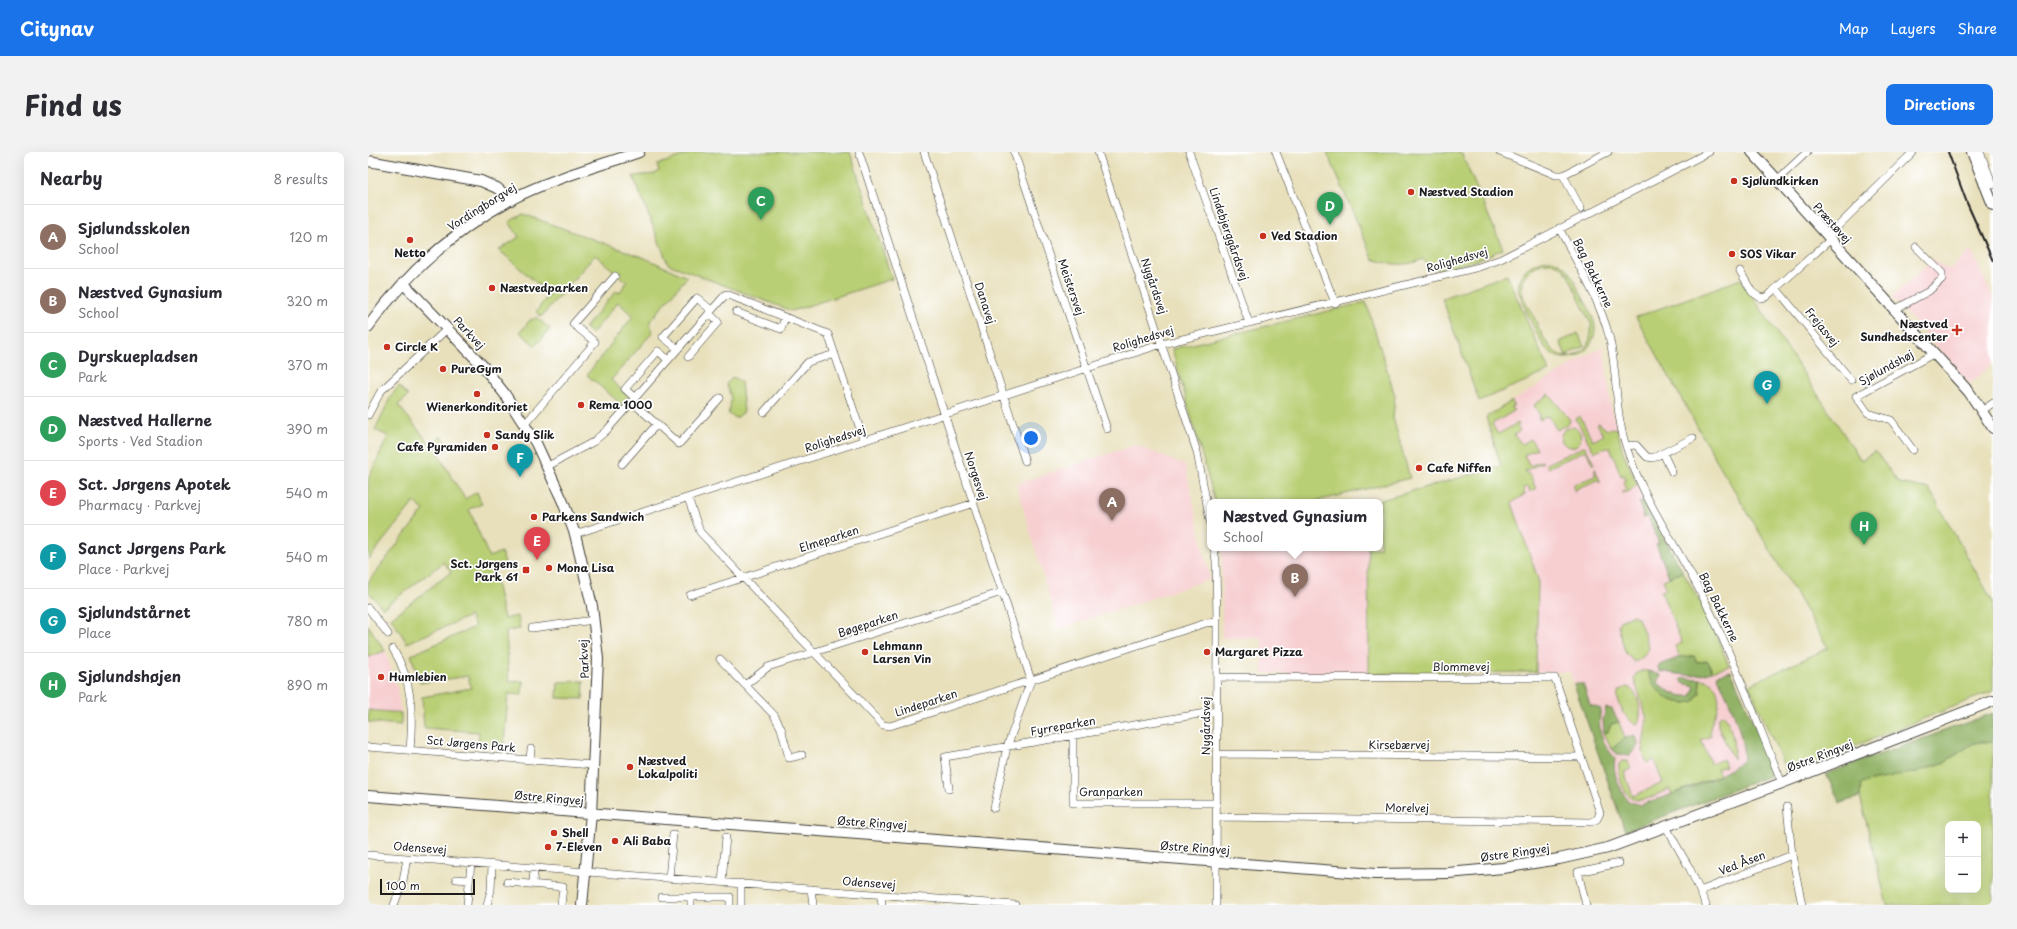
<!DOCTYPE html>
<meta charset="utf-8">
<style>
:root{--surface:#fff;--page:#f2f2f3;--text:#2b2b33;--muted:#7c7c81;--line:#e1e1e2;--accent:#1a73e8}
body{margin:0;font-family:"Playpen Sans",sans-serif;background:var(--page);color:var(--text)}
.controls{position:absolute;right:12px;bottom:12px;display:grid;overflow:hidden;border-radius:8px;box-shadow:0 4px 16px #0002}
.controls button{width:36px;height:36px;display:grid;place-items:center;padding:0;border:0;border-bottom:1px solid var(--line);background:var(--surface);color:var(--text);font:20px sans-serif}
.scale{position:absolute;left:12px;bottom:10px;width:95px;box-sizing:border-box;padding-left:4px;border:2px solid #1c1c1c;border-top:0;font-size:11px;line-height:14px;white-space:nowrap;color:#1c1c1c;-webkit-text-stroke:3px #fff;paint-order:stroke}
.you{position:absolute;left:663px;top:286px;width:14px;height:14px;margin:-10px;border:3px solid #fff;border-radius:50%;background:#1a73e8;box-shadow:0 0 0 6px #1a73e833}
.badge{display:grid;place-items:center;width:26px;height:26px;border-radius:50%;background:var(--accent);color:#fff;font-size:13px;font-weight:700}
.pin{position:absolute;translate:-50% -33px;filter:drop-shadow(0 1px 2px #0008)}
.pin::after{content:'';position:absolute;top:21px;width:14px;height:12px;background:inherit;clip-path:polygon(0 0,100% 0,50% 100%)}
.popup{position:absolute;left:839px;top:347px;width:176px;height:52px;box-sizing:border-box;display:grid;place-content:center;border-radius:8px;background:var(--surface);filter:drop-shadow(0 1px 3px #0005);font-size:13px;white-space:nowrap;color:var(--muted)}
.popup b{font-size:15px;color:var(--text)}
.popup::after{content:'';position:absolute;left:50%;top:100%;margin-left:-8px;border:8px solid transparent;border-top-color:var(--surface)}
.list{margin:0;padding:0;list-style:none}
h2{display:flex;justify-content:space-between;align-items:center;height:52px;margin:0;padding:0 16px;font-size:17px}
h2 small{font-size:13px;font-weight:400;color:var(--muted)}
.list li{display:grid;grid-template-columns:26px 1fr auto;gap:12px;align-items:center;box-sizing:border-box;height:64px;padding:0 16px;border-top:1px solid var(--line)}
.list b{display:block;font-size:15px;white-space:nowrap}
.list p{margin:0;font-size:13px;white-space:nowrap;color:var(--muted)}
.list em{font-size:13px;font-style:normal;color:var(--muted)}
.map{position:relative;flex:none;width:1625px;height:753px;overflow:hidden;border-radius:8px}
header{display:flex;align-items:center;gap:24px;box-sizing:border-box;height:56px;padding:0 20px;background:var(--accent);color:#fff}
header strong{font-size:19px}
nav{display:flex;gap:22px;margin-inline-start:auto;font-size:14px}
.intro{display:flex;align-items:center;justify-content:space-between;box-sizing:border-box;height:96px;padding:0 24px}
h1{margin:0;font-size:28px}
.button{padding:10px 18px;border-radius:8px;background:var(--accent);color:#fff;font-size:14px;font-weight:700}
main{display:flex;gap:24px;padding:0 24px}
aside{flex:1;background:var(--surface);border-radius:8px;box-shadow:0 4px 16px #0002}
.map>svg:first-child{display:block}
.built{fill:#f7cfd1}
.green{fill:#b9cf74;stroke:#6a7648;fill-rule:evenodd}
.forest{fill:#92b266;stroke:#576741}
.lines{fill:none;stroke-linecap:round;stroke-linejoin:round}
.street-casing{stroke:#3b3934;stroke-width:8}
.secondary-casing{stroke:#3b3934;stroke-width:12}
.street{stroke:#fff;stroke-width:7}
.secondary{stroke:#fff;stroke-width:10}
.rail{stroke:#1c1c1c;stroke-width:2}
.poi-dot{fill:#c8321e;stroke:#fff;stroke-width:1.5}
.labels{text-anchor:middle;stroke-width:3.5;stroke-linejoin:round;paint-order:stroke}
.poi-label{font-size:11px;font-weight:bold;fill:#1c1c1c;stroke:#fff;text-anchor:start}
.street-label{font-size:11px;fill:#1c1c1c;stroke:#fff}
</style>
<header>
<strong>Citynav</strong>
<nav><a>Map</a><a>Layers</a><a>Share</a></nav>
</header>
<div class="intro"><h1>Find us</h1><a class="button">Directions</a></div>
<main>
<aside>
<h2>Nearby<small>8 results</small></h2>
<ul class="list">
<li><span class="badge" style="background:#8d6e63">A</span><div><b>Sjølundsskolen</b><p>School</p></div><em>120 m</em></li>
<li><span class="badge" style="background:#8d6e63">B</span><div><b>Næstved Gynasium</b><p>School</p></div><em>320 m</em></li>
<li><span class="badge" style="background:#2e9e5b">C</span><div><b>Dyrskuepladsen</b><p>Park</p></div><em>370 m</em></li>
<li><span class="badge" style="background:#2e9e5b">D</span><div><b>Næstved Hallerne</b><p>Sports · Ved Stadion</p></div><em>390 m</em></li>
<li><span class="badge" style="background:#e0444e">E</span><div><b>Sct. Jørgens Apotek</b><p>Pharmacy · Parkvej</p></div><em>540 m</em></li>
<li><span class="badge" style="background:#0f9aa8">F</span><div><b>Sanct Jørgens Park</b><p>Place · Parkvej</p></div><em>540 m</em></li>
<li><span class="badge" style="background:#0f9aa8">G</span><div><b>Sjølundstårnet</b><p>Place</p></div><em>780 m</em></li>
<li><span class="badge" style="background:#2e9e5b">H</span><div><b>Sjølundshøjen</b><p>Park</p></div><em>890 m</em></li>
</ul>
</aside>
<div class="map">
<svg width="1625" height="753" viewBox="0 0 1625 753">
<rect width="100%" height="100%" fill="#fff"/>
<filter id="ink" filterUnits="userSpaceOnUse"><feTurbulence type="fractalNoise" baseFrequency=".025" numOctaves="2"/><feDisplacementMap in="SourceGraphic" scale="8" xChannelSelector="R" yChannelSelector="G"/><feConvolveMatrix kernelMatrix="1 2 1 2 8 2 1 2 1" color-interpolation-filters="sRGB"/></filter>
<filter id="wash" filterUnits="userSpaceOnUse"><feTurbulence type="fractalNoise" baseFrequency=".012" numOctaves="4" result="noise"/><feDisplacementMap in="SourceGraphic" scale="16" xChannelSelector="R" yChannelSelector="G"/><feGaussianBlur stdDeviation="0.9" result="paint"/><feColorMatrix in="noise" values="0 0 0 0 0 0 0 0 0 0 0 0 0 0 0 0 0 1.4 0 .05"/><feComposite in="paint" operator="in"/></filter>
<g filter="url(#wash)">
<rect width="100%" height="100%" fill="#e8e0bb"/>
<!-- built -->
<path class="built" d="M1603,98l22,48v65l-23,21 -78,-87 41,-38 10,8 8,2z
M1235,194l8,60 12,46 21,49 67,121 60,141 -150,59 -51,-150h-34l2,-93 -26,-76 -26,-86z
M767,293l50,20 25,114 -151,50 -43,-145z
M854,396h146l1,126 -107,-1v-35h-40z
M17,499l12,36 4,26 -33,-3v-53z"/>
<!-- green -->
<path class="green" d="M325,0h157l42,127 -100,32 -124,-47 -35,-88 22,-2 4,-3 -2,-6z
M959,0h134l42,97c-23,11 -45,18 -71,21l-9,-11c-17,8 -33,6 -50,0z
M155,62l122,44 42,19 -37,44 2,12 -41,47 18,17 -7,8 -35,-30 46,-59 -15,-14 -26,32 -7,-6 31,-37 3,2 8,-11 -32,-27 -54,62 -5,-5 13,-18 -50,-44 20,-13 -10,-15z
M1182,108c16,3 22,15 28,29 6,11 16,26 17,39 0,24 -27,39 -46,24 -9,-8 -26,-47 -30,-60 -3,-20 13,-31 31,-32zM1182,111l10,3 7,7 24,51c1,9 -1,20 -8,26 -27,22 -41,-15 -49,-33 -4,-8 -10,-16 -12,-25 -3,-18 12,-29 28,-29z
M1139,123l42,96 -70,30 -37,-103z
M1373,127l120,181 14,-9 24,32 30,6 64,113v89l-206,82 -38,-88 79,-37 -124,-209 -68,-122z
M998,150l29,94 -2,22 17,60 -97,24h-98l-43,-153z
M168,165l14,12 -15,17 -15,-14 11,-13 2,1z
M1210,181l6,13 -18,9 -6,-13z
M365,225l8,5 3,30 -8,6 -8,-4c4,-12 4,-18 -2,-30z
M31,234l9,10 -10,9 33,40 11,-9 8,11 -12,7 27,45 12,-7 5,12 -13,5 20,48 12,-5 5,13 -13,3 11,51 14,-3 2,13 -14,2 3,51 14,-1 -1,14 -14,-1 -4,52 -26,-2 1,-12 -55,-4 -2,-31 49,-9 -3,-12 -48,7 -9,-28 64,-28 -5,-11 -63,27 -16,-25 60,-46 -7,-10 -61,46 -15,-17v-9l56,-72 -10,-8 -46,58v-81l20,-43 -13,-6 16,-34z
M1181,242l21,26 -1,3 -12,7 -9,-14 -8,4 -2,-3 2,-1 -6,-11z
M1144,249l2,4 -3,2 3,4 -22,13 6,10 20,-11 1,2 -2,2 3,4 -6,4 8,9 9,-5 6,10 -13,6 6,11 12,-5 1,1 -18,9 2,3 2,-1 7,16 -6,3 -2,-6 -5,2 2,6 -13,9 26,76 -2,93 -167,2 -1,-126h12v-46h-6l127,-36 -15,-49z
M1212,264l13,25 11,-6 -7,-11 2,-1 8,7 10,-2 6,24 14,32 -7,7 -8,2v-2l5,-2 -4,-8 3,-1 -2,-5 -3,1 -11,-29 -16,5 -18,-33z
M1193 285a10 10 0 1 1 20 0a10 10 0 1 1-20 0Z
M1217,294l9,18h-2l-6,-14 -38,18 -2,-4z
M1227,317l6,14 -3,-3 -22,9 -1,3 -2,-7 22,-9z
M1315,420l28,50 18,44 -17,5 -4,-10 -11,1 -3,-6 -14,1 -5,-11 7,-3 -21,-52 6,-2 -4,-9z
M1265,463l5,3 11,29c-1,6 -8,13 -15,15l-9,-10 -7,-27 2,-4z
M0,473l17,26 -17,6z
M1273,519h7c1,13 23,31 36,32 3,0 6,-1 9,-1l7,-9v-14c9,1 14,4 17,12 7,19 -11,30 -6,45l-10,4 10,24 12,-5 3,7 -9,3 3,6 -48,19 -3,-5c-10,4 -20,11 -30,11 -16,0 -21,-25 -20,-36l3,-3h6l3,8 -7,3 9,24 30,-13 -9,-23 -7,3 -5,-12 5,-32 -13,-40 2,-5z
M216,529l-1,18 -26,-1 1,-16z
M1259,535c12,3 17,29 10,37h-3l-11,-11 -6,-17 3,-6z
M0,558l33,3v12l-33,-3z
M1354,562c9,5 14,34 11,45l-15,-33v-8z
M1251,570l6,16 -13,11 -8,-16 4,-1 3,-8z
M1625,589v164h-106l-27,-108v-14l56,-11 27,-9 31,-20zM1580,672h30v66h-30z"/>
<!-- forest -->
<path class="forest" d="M1276,349l39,71 -14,5 -13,-33 3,-1 -11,-27 -5,2 -1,-3 1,-1 -4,-11z
M1326,504l3,6 11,-1 4,10c-17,7 -35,3 -53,0l-1,-5 22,-9z
M1280,519l13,4 -3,8c11,9 19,14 33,13l4,-10 -12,-3 -2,-4 3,-1 16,1v14l-7,9c-7,1 -13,1 -19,-1 -11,-3 -25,-18 -26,-30z
M1363,519l40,92 1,12 -147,56 -51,-147h9l7,21 11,4c-4,20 0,33 14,49 -3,16 4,29 13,43l12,4c27,-9 86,-27 104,-46 -1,-29 -15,-58 -27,-84z
M1238,556l6,1 7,13 -8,2 -3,8 -4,1 -1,-13z
M1625,561v28l-19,2 -31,20 -27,9 -55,11 -1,14 -20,6 -14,-29z
M1266,583l3,3 1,8 -8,9 -13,-1 -5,-5 13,-11z"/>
</g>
<g filter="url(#ink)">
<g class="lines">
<defs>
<path id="street" d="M491,0l172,528 -24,67 -13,61
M556,0l101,309
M646,0l93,277
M730,0l99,300 13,69
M821,0l60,171
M908,0l59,151
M1132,0l56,23h7l45,-23
M1612,0l13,33
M1195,23l18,34
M1409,28l30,-28
M1191,76c18,35 40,70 50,108 9,36 5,74 17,110 17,55 53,103 78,153 30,60 53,123 78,184
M1460,84l85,-84
M1372,119l12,21 9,6 5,-1 65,-58
M1408,136l75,92
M1526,158l35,-19 13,-12v-6l-26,-26
M368,160l45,17 4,-12
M310,197l-15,-12 34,-39 14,12
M320,205l30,-35 -9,-9
M267,246l-10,-9 33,-38 10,9
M264,250l47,42 41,-46
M1615,258l10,-7
M396,260l44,-50 27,-8
M0,263l13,-24 67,-63
M157,272l70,-82 -22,-18 42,-48
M1258,294l10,-1 11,12 6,1 40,-20
M1545,298l-22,-30 -23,-7 -12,-17 79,-43
M1295,301l9,19
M254,312l35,-40
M180,314l45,-24 14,-12 119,-136 102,40 36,107
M320,346l12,34 183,193 7,1 316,-103 11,-1
M207,382l587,-190 317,-77 22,-8 208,-107
M846,396l2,13 1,61 -1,283
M322,443l284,-92
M0,456l20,26
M164,476l62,-8
M25,497c20,32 20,65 17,101
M352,507l54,56 7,13 8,30 13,-3
M377,533l23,-18 234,-75
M705,584v67h144
M0,595l224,18
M849,602l364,3
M162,608l1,-11
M581,637l-4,-32 272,-46
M1419,655l5,48 10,50
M849,665l374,5 6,-3 3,-6 -45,-135 -338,-1
M1298,675l24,42 16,36
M0,703l647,50
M301,726l4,-44
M88,727l13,1
M139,730l56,5 -2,18
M354,730l4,-45
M373,731v22
M165,732l1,-16
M443,737l2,16
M1332,739l92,-36
M513,743l1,10
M294,745h68v8
M26,753l9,-24 4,-23
M99,753l4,-42
M119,753l4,-15 1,-25
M323,753v-8
M1218,753l-8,-33 41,-9"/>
<path id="secondary" d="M1384,0l217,240 24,36
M1604,0l21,53
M0,9l113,20 16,7 14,12
M35,131l79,82 22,28 32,50 27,59 12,32 17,72 6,53 -7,155 -9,91
M0,175c37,-52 86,-96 142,-127 40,-21 86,-33 129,-48
M0,644l1007,78 73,-1 55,-5 56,-9 49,-11 174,-65 211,-82"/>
</defs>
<!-- street casing -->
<use href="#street" class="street-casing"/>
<!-- secondary casing -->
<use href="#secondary" class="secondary-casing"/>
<!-- street -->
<use href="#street" class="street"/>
<!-- secondary -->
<use href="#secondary" class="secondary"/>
<!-- rail -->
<path class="rail" d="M1580,0l19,51 26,58"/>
</g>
</g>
<!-- markers -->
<g class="poi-dot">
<circle cx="1366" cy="29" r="4"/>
<circle cx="1043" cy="40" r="4"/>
<circle cx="895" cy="84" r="4"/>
<circle cx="42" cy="88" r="4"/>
<circle cx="1364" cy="102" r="4"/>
<circle cx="124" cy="136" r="4"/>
<path d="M1587 172h4v4h4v4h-4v4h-4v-4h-4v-4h4z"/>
<circle cx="19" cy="195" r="4"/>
<circle cx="75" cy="217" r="4"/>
<circle cx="109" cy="242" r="4"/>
<circle cx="213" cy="253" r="4"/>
<circle cx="119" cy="283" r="4"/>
<circle cx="127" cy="295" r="4"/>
<circle cx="1051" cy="316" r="4"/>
<circle cx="166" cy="365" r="4"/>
<circle cx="181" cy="416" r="4"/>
<rect x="154" y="414" width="8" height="8" rx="2"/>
<circle cx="497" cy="500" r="4"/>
<circle cx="839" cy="500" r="4"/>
<circle cx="13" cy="525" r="4"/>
<circle cx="262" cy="615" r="4"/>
<circle cx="186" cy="681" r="4"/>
<circle cx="247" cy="689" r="4"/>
<circle cx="180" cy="695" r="4"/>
</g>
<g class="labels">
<!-- poi labels -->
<g class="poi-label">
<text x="1374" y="33">Sjølundkirken</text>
<text x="1051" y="44">Næstved Stadion</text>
<text x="903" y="88">Ved Stadion</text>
<text x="42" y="105" text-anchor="middle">Netto</text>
<text x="1372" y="106">SOS Vikar</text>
<text x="132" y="140">Næstvedparken</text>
<text x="1580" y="176" text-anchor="end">Næstved<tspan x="1580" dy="13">Sundhedscenter</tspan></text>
<text x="27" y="199">Circle K</text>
<text x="83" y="221">PureGym</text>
<text x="221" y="257">Rema 1000</text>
<text x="109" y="259" text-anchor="middle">Wienerkonditoriet</text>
<text x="127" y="287">Sandy Slik</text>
<text x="119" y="299" text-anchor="end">Cafe Pyramiden</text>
<text x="1059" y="320">Cafe Niffen</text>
<text x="174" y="369">Parkens Sandwich</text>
<text x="150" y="416" text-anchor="end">Sct. Jørgens<tspan x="150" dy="13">Park 61</tspan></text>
<text x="189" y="420">Mona Lisa</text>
<text x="505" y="498">Lehmann<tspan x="505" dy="13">Larsen Vin</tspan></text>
<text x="847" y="504">Margaret Pizza</text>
<text x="21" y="529">Humlebien</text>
<text x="270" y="613">Næstved<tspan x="270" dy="13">Lokalpoliti</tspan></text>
<text x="194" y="685">Shell</text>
<text x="255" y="693">Ali Baba</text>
<text x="188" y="699">7-Eleven</text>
</g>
<!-- street labels -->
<g class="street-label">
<text transform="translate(114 55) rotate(-32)" y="4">Vordingborgvej</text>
<text transform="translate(1464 71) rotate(48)" y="4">Præstøvej</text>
<text transform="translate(861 82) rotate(71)" y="4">Lindebjerggårdsvej</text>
<text transform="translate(1089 108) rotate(-16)" y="4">Rolighedsvej</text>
<text transform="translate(1225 121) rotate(64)" y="4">Bag Bakkerne</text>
<text transform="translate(786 134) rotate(71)" y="4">Nygårdsvej</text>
<text transform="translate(703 135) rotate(71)" y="4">Meistersvej</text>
<text transform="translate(617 151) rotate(72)" y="4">Danavej</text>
<text transform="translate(1454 175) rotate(51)" y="4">Frejasvej</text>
<text transform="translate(101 181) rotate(47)" y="4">Parkvej</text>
<text transform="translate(775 187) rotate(-17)" y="4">Rolighedsvej</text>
<text transform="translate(1518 216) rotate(-29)" y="4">Sjølundshøj</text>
<text transform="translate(467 287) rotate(-18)" y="4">Rolighedsvej</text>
<text transform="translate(608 324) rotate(72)" y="4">Norgesvej</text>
<text transform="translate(461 387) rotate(-18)" y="4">Elmeparken</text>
<text transform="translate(1351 455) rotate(64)" y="4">Bag Bakkerne</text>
<text transform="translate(500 472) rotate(-18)" y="4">Bøgeparken</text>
<text transform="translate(216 507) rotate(-93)" y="4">Parkvej</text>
<text x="1093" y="519">Blommevej</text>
<text transform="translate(558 551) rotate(-18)" y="4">Lindeparken</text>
<text transform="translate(695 574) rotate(-10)" y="4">Fyrreparken</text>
<text transform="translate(838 574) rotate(-90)" y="4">Nygårdsvej</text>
<text transform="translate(103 592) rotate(5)" y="4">Sct Jørgens Park</text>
<text x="1031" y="597">Kirsebærvej</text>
<text transform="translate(1452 604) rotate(-21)" y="4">Østre Ringvej</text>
<text x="743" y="644">Granparken</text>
<text transform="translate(181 646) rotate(5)" y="4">Østre Ringvej</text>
<text transform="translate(1039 656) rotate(1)" y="4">Morelvej</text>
<text transform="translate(504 671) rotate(4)" y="4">Østre Ringvej</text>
<text transform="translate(52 696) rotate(4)" y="4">Odensevej</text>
<text transform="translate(827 696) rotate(4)" y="4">Østre Ringvej</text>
<text transform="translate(1147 701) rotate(-8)" y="4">Østre Ringvej</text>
<text transform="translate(1374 711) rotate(-21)" y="4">Ved Åsen</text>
<text transform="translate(501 731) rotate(4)" y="4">Odensevej</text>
</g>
</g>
</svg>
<div class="controls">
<button>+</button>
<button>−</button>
</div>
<div class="scale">100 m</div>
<div class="you"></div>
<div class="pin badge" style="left:744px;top:369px;background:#8d6e63">A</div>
<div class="pin badge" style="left:927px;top:445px;background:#8d6e63">B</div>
<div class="popup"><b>Næstved Gynasium</b>School</div>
<div class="pin badge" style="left:393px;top:68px;background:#2e9e5b">C</div>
<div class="pin badge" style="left:962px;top:73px;background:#2e9e5b">D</div>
<div class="pin badge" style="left:169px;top:408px;background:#e0444e">E</div>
<div class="pin badge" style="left:152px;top:325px;background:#0f9aa8">F</div>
<div class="pin badge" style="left:1399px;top:252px;background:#0f9aa8">G</div>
<div class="pin badge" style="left:1496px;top:393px;background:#2e9e5b">H</div>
</div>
</main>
